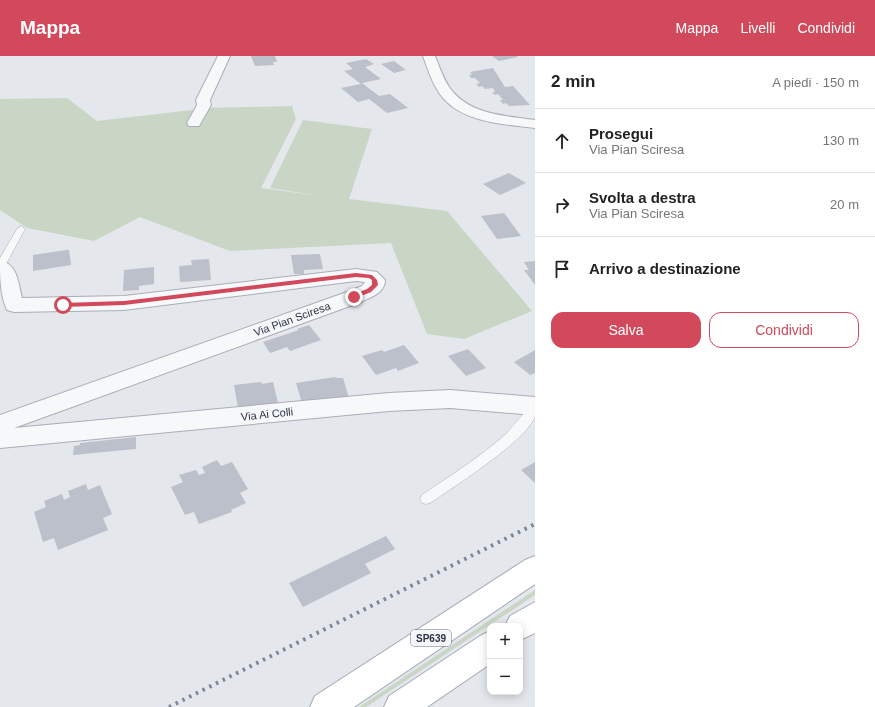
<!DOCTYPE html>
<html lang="it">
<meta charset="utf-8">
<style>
:root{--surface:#fff;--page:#f2f2f2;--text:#222;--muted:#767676;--line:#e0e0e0;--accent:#d1495b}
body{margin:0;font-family:Arial,sans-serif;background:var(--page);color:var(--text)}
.controls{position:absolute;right:12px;bottom:12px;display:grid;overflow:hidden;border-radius:8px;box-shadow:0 2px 10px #0003}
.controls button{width:36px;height:36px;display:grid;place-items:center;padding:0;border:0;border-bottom:1px solid var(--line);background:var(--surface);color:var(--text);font:20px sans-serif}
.stop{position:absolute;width:12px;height:12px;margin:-9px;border:3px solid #d1495b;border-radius:50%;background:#fff}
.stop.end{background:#d1495b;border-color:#fff;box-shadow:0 1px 4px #0008}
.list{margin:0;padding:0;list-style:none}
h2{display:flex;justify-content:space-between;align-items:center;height:52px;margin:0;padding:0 16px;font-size:17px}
h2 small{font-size:13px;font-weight:400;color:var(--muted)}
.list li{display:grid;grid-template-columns:26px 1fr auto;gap:12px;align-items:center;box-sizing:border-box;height:64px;padding:0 16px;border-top:1px solid var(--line)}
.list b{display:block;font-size:15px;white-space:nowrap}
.list p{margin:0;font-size:13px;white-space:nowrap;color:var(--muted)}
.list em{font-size:13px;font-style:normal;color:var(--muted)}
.actions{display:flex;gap:8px;padding:12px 16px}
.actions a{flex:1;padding:9px 0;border:1px solid var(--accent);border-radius:12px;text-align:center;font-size:14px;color:var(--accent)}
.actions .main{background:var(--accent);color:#fff}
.icon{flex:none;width:22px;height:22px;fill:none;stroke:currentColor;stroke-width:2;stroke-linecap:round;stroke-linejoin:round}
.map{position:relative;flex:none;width:535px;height:651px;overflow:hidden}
header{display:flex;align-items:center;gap:24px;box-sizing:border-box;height:56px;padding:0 20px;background:var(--accent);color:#fff}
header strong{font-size:19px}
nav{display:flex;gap:22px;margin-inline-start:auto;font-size:14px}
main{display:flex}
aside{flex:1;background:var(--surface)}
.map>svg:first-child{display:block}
.green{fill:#c9d6c5}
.building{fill:#bbc0ca}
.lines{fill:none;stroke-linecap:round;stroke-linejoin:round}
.lane-casing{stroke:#a9aeb7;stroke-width:1}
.street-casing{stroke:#a9aeb7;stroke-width:2}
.primary-casing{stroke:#a3abb8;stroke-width:2}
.lane{fill:#f7f8fa;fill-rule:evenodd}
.street{fill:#f7f8fa;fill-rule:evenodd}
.primary{fill:#fff;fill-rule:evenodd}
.rail{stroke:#7d8696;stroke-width:4;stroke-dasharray:2.5 5;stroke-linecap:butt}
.route{fill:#d1495b}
.labels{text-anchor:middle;stroke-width:4;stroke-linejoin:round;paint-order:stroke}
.shield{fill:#f4f6f9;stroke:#676e7b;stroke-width:1}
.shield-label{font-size:10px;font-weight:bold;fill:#2b3445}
.street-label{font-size:11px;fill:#2b3445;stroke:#f4f6f9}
</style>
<header>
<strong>Mappa</strong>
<nav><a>Mappa</a><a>Livelli</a><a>Condividi</a></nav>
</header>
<main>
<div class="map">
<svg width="535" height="651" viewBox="0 0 535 651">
<rect width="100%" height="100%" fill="#e4e7ec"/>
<!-- green -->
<path class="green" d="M67,42l30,23 112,-13 83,-2 4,13 -35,69 60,8 -51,-8 33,-68 69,9 -23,70 98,12 85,100 -68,28 -37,-5 -36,-91 -161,8 -90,-34 -46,24 -67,-13 -27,-18v-111z
M535,534v5l-169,112h-7z"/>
<!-- building -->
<path class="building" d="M251,0h24l2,6h-4l1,3 -19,1z
M492,0h24l2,1 -19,4z
M366,3l8,5 -9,3 16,12 -19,4 17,13 11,-2 18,14 -21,5 -18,-14 -11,3 -17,-14 20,-4 -17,-13 9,-2 -7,-6z
M394,5l12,9 -12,3 -13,-9z
M493,12l12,19 8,-1 17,19 -21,1 -3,-3 -3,1 -3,-4h3l-5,-6 -3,1 -3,-3h3l-2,-4 -8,1 -3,-3 -3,1 -3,-3 4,-1 -5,-5h-4l-2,-3h3l-2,-3z
M509,117l17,10 -26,12 -17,-11z
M504,157l17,23 -24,3 -16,-23z
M66,194h3l2,15 -38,6v-16z
M320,198l3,15 -19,1v4h-10l-3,-19z
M209,203l2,21 -31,2 -1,-16 13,-1 -1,-5z
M535,205v24l-11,-15h5l-5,-8z
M154,211v17l-15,2v4l-16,1 1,-21z
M309,269l12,15 -31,11 -3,-4 -17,6 -7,-11 36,-12 -2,-1z
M404,289l15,18 -21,8 -2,-3 -20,7 -14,-19 20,-6 2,2z
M468,293l18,19 -20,8 -18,-20z
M535,294v23l-5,2 -16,-13z
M335,321l1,1h7l6,20 -47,5 -6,-20z
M261,326l1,2 11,-2 5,21 -40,5 -4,-23z
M136,381v12l-63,6 1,-9 6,-1v-2z
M217,404l4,6 11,-4 16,27 -8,4 6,10 -15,7 1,2 -33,12 -5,-12 -9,3 -14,-28 12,-5 -4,-7 17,-5 3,5 6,-2 -3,-6z
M535,406v21l-14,-13z
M86,428l2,6 12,-5 12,29 -9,4 5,12 -50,20 -4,-12 -11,4 -9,-30 12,-5 -2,-6 18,-7 2,6 6,-3 -2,-6z
M386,480l9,13 -30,15 6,9 -68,34 -14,-24z"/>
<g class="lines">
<defs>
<path id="lane" d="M21,170l4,3 -20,37 -5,3v-11l17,-29z
M535,348c0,3 0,9 0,12 -6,23 -83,72 -105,87l-4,1 -4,-1 -2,-4 2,-4c28,-19 58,-38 84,-61 7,-7 22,-28 29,-30z"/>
<path id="street" d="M218,0h12l-20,44 1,5 -12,21h-10l-2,-3 10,-18 -1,-5z
M423,0h12c5,12 9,26 18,36 20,23 54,24 82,28v8c-31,-4 -70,-5 -92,-30 -10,-12 -15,-28 -20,-42z
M0,204c18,5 18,22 22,38l102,-2 232,-27 21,3 8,8c0,13 -14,17 -24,22l-347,126 375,-35 61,-3 85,7v18l-85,-7 -61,3 -389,37v-33l347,-123 15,-6 3,-4 -9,-1 -232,29 -110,2 -7,-2c-7,-15 -7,-34 -7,-50z"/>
<path id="primary" d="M535,500v28l-181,123h-44l5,-11 210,-136z
M535,546v31l-15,7v-14h-15l5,-10z
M490,575v33l-63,43h-43l5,-11 91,-60z"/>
</defs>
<!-- lane casing -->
<use href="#lane" class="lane-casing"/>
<!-- street casing -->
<use href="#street" class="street-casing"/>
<!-- primary casing -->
<use href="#primary" class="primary-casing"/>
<!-- lane -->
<use href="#lane" class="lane"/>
<!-- street -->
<use href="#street" class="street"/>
<!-- primary -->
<use href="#primary" class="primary"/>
<!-- rail -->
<path class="rail" d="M169,651l366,-183"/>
</g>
<!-- route -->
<path class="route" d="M356,217l16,2 5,5 1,5 -7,7 -17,7 -2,-2v-2l15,-6 5,-4v-5l-3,-2 -13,-1 -232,28 -61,2 -3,-2 3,-2 61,-2z"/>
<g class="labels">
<!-- shield labels -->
<rect class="shield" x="411" y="574" width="40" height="16" rx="3"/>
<g class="shield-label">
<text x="431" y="586">SP639</text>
</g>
<!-- street labels -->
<g class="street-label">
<text transform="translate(292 263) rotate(-20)" y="4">Via Pian Sciresa</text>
<text transform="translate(267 358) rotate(-6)" y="4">Via Ai Colli</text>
</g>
</g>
</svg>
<div class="controls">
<button>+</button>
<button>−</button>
</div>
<div class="stop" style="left:63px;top:249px"></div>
<div class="stop end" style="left:354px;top:241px"></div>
</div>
<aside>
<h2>2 min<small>A piedi · 150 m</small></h2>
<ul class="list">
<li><svg class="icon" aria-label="ahead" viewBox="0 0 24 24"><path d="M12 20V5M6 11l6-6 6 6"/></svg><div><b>Prosegui</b><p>Via Pian Sciresa</p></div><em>130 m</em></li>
<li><svg class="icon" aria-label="right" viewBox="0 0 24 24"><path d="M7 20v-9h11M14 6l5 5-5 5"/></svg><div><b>Svolta a destra</b><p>Via Pian Sciresa</p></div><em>20 m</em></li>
<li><svg class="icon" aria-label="arrive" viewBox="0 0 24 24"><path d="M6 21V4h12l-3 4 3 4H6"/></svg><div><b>Arrivo a destinazione</b></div></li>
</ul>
<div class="actions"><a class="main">Salva</a><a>Condividi</a></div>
</aside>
</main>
